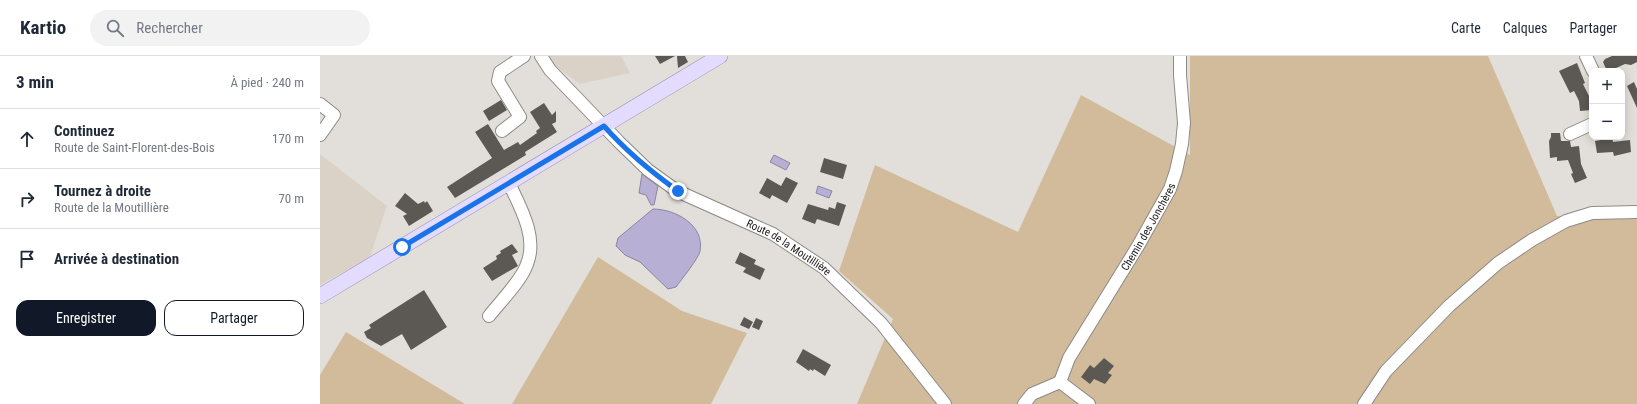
<!DOCTYPE html>
<html lang="fr">
<meta charset="utf-8">
<style>
:root{--surface:#fff;--page:#f2f2f3;--text:#1f2937;--muted:#747a83;--line:#e0e1e3;--accent:#111827}
body{margin:0;font-family:"Roboto Condensed",sans-serif;background:var(--page);color:var(--text)}
.controls{position:absolute;right:12px;top:12px;display:grid;overflow:hidden;border-radius:8px;box-shadow:0 2px 10px #0003}
.controls button{width:36px;height:36px;display:grid;place-items:center;padding:0;border:0;border-bottom:1px solid var(--line);background:var(--surface);color:var(--text);font:20px sans-serif}
.stop{position:absolute;width:12px;height:12px;margin:-9px;border:3px solid #1a73e8;border-radius:50%;background:#fff}
.stop.end{background:#1a73e8;border-color:#fff;box-shadow:0 1px 4px #0008}
.list{margin:0;padding:0;list-style:none}
h2{display:flex;justify-content:space-between;align-items:center;height:52px;margin:0;padding:0 16px;font-size:17px}
h2 small{font-size:13px;font-weight:400;color:var(--muted)}
.list li{display:grid;grid-template-columns:26px 1fr auto;gap:12px;align-items:center;box-sizing:border-box;height:60px;padding:0 16px;border-top:1px solid var(--line)}
.list b{display:block;font-size:15px;white-space:nowrap}
.list p{margin:0;font-size:13px;white-space:nowrap;color:var(--muted)}
.list em{font-size:13px;font-style:normal;color:var(--muted)}
.actions{display:flex;gap:8px;padding:12px 16px}
.actions a{flex:1;padding:9px 0;border:1px solid var(--accent);border-radius:12px;text-align:center;font-size:14px;color:var(--accent)}
.actions .main{background:var(--accent);color:#fff}
.icon{flex:none;width:22px;height:22px;fill:none;stroke:currentColor;stroke-width:2;stroke-linecap:round;stroke-linejoin:round}
.map{position:relative;flex:none;width:1317px;height:348px;overflow:hidden}
header{display:flex;align-items:center;gap:24px;box-sizing:border-box;height:56px;padding:0 20px;background:var(--surface);border-bottom:1px solid var(--line)}
header strong{font-size:19px}
nav{display:flex;gap:22px;margin-inline-start:auto;font-size:14px}
.search{width:280px;height:36px;background:var(--page);display:flex;align-items:center;gap:10px;box-sizing:border-box;padding:0 14px;border-radius:22px;color:var(--muted);font-size:15px}
main{display:flex}
aside{flex:1;background:var(--surface)}
.map>svg:first-child{display:block}
.built{fill:#dad2c7}
.green{fill:#d1bb9b}
.water{fill:#b7b0d4;stroke:#8b859e}
.building{fill:#5c5955}
.lines{fill:none;stroke-linecap:round;stroke-linejoin:round}
.minor-casing{stroke:#8e8a86;stroke-width:14}
.major-casing{stroke:#948cb0;stroke-width:16}
.minor{stroke:#fff;stroke-width:12}
.major{stroke:#e3dcfe;stroke-width:15}
.route{stroke:#1a73e8;stroke-width:5}
.labels{text-anchor:middle;stroke-width:4;stroke-linejoin:round;paint-order:stroke}
.street-label{font-size:11px;fill:#232120;stroke:#fff}
</style>
<header>
<strong>Kartio</strong>
<div class="search"><svg class="icon" aria-label="search" viewBox="0 0 24 24"><circle cx="10" cy="10" r="6"/><path d="M15 15l6 6"/></svg>Rechercher</div>
<nav><a>Carte</a><a>Calques</a><a>Partager</a></nav>
</header>
<main>
<aside>
<h2>3 min<small>À pied · 240 m</small></h2>
<ul class="list">
<li><svg class="icon" aria-label="ahead" viewBox="0 0 24 24"><path d="M12 20V5M6 11l6-6 6 6"/></svg><div><b>Continuez</b><p>Route de Saint-Florent-des-Bois</p></div><em>170 m</em></li>
<li><svg class="icon" aria-label="right" viewBox="0 0 24 24"><path d="M7 20v-9h11M14 6l5 5-5 5"/></svg><div><b>Tournez à droite</b><p>Route de la Moutillière</p></div><em>70 m</em></li>
<li><svg class="icon" aria-label="arrive" viewBox="0 0 24 24"><path d="M6 21V4h12l-3 4 3 4H6"/></svg><div><b>Arrivée à destination</b></div></li>
</ul>
<div class="actions"><a class="main">Enregistrer</a><a>Partager</a></div>
</aside>
<div class="map">
<svg width="1317" height="348" viewBox="0 0 1317 348">
<rect width="100%" height="100%" fill="#e2dfda"/>
<!-- built -->
<path class="built" d="M221,0h80l9,17 -50,11z
M0,98l67,52 -17,51 -50,28z"/>
<!-- green -->
<path class="green" d="M870,0h298l69,160 80,-1v189h-780l36,-85 -54,-48 36,-106 143,67 63,-137 109,60z
M278,201l84,54 65,22 -36,71h-199z
M26,276l119,72h-145v-29z"/>
<!-- water -->
<path class="water" d="M454,99l16,8 -4,7 -16,-8z
M322,118l16,12 -4,19h-3l-5,-10 -7,-2z
M498,130l14,5 -3,7 -13,-5z
M333,153c22,0 52,16 47,42 -1,7 -19,29 -24,36l-8,2 -28,-27 -15,-7 -9,-9 2,-8z"/>
<!-- building -->
<path class="building" d="M335,0h20l-15,8z
M357,0h8l3,6 -10,6z
M1292,0h25v6l-6,3 -6,-1 -9,4 1,3h-10l-4,-9 2,-3z
M1257,7l8,20 -2,1 7,14h2v12l-12,1 -1,-10 -5,-10 -4,2 -11,-22z
M1314,26l3,7v19l-10,-22z
M181,44l6,10 -18,11 -6,-10z
M224,47l8,12 4,-4v11l-4,2 5,8 -32,20 1,3 -71,43 -8,-11 45,-29 -17,-26 13,-8 16,26 14,-8 2,3 17,-12 -1,-2 4,-3 -10,-16z
M1231,77h9l1,8h9l1,6 8,-1 2,18 6,14 -12,5 -4,-9 2,-1 -5,-13 -11,1v-4l-7,1 -1,-17 2,-4z
M1280,81h12l1,5 17,-2 1,12 -17,4 -1,-4 -16,1 -2,-12 6,-1z
M504,102l23,7 -4,14 -23,-7z
M466,121l12,6 -11,20 -15,-8 -2,4 -11,-6 8,-15 14,8z
M85,137l13,11 6,-3 1,2 2,-2 6,10 -24,15 -6,-10 4,-2 -12,-8z
M517,146l9,3 -7,21 -22,-7 -2,5 -13,-5 6,-15 20,6 1,-3 6,2z
M192,188l6,8 -6,3 6,11 -26,15 -9,-13 14,-9 -1,-3 5,-3 -1,-2z
M420,196l16,8 -2,4 11,5 -5,11 -17,-8 3,-4 -11,-5z
M104,234l23,37 -36,23 -9,-16 -21,12 -14,-8 -3,-6 7,-4 -2,-3z
M424,261l9,5 -4,7 -9,-4z
M436,262l7,3 -4,9 -7,-3z
M483,293l28,16 -6,11 -11,-7 -1,2 -3,-2 -1,2 -13,-9z
M784,302l10,8 -6,7 4,2 -7,9 -11,-5 -4,5 -9,-7 9,-12 4,3z"/>
<g class="lines">
<defs>
<g id="minor">
<path id="s1" d="M221,0l9,14 69,72 29,28 29,21 96,43 51,34 57,55 64,81"/>
<path d="M1266,0l7,15"/>
<path d="M0,48l14,11 -14,20"/>
<path d="M182,75l18,-14 -22,-36 2,-9 24,-16"/>
<path d="M1250,78l22,-10"/>
<path d="M169,260c11,-14 33,-36 38,-52 11,-27 -7,-57 -18,-81"/>
<path id="s2" d="M740,326l9,-24 69,-112 32,-57 6,-18 6,-27 2,-21 -4,-48v-19"/>
<path d="M704,348l8,-10 28,-12 29,22"/>
<path d="M1044,348l22,-33 63,-65 49,-43 34,-23 34,-19 26,-8 45,-1"/>
</g>
<path id="major" d="M0,240l400,-240"/>
</defs>
<!-- minor casing -->
<use href="#minor" class="minor-casing"/>
<!-- major casing -->
<use href="#major" class="major-casing"/>
<!-- minor -->
<use href="#minor" class="minor"/>
<!-- major -->
<use href="#major" class="major"/>
</g>
<g class="lines">
<!-- route -->
<path class="route" d="M82,191l202,-121c22,25 46,45 74,65"/>
</g>
<g class="labels">
<!-- street labels -->
<g class="street-label">
<text dy="4" stroke="none"><textPath href="#s2" startOffset="179">Chemin des Jonchères</textPath></text>
<text dy="4" stroke="none"><textPath href="#s1" startOffset="318">Route de la Moutillière</textPath></text>
</g>
</g>
</svg>
<div class="controls">
<button>+</button>
<button>−</button>
</div>
<div class="stop" style="left:82px;top:191px"></div>
<div class="stop end" style="left:358px;top:135px"></div>
</div>
</main>
